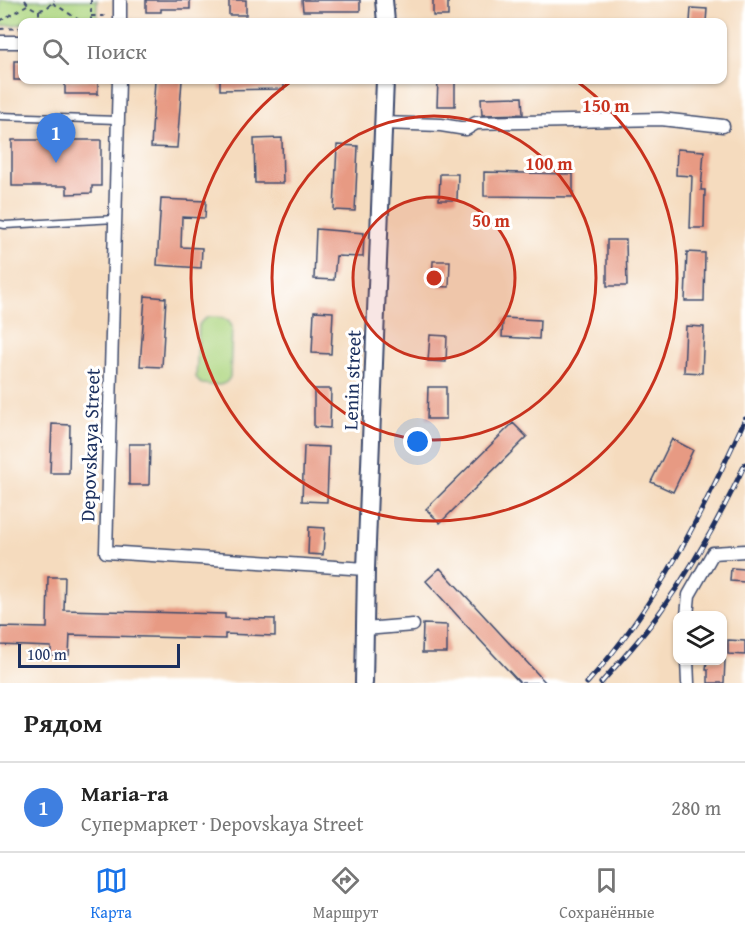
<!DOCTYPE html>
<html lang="ru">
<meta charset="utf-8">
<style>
:root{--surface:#fff;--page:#f6f6f6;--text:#222;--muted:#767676;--line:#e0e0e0;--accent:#1a73e8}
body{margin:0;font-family:"Gentium Book Plus",serif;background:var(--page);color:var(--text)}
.controls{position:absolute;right:18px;bottom:18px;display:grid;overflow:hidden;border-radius:12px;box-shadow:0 2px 4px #0004}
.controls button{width:54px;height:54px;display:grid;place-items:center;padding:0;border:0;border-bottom:2px solid var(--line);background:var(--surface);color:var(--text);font:30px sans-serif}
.scale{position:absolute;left:18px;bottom:15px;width:162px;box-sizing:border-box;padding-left:6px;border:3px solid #1b2f5e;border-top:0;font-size:16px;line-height:21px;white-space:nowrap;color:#1b2f5e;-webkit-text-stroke:4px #fff;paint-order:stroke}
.you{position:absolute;left:418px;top:442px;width:21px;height:21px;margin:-15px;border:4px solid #fff;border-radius:50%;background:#1a73e8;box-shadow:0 0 0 9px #1a73e833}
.badge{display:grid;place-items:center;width:39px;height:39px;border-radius:50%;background:var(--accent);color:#fff;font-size:20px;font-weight:700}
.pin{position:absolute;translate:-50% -50px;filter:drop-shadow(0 2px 3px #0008)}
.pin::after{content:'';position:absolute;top:32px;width:21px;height:18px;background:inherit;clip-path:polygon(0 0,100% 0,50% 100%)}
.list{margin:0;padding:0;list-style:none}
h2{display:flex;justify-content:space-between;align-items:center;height:78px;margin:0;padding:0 24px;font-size:26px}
h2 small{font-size:20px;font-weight:400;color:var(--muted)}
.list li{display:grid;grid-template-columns:39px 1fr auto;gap:18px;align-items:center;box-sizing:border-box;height:90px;padding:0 24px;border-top:2px solid var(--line)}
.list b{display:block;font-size:22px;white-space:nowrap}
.list p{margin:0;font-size:20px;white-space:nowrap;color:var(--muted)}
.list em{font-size:20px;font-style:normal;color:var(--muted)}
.icon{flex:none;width:33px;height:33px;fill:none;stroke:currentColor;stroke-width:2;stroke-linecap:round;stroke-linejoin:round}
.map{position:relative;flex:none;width:745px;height:683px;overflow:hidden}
.search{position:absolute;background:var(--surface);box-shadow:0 2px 4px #0004;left:18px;right:18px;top:18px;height:66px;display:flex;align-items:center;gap:15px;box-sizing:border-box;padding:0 21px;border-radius:12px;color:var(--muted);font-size:22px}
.sheet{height:168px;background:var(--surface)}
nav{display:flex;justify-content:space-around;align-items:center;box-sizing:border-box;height:84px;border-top:2px solid var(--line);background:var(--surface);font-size:16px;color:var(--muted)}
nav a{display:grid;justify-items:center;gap:3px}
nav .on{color:var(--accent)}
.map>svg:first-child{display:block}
.green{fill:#add680;stroke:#64826f;stroke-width:1.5}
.building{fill:#e79a83}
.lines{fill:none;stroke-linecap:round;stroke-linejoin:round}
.lane-casing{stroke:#3c496c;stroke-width:9}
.street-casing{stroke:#3c496c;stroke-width:15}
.secondary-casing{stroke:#3c496c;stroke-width:20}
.path{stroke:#3c496c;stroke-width:2;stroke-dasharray:4.5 4.5;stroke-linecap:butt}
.lane{stroke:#fff;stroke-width:6}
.street{stroke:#fff;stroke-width:12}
.secondary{stroke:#fff;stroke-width:16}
.rail-casing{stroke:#1b2f5e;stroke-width:5}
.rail{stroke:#fff;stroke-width:3;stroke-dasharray:9;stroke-linecap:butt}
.ring{fill:none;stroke:#c8321e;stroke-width:3}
.labels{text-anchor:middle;stroke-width:6;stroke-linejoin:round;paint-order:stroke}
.street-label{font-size:20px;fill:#1b2f5e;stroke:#fff}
.centre{fill:#c8321e;stroke:#fff;stroke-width:3}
.ring-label{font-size:18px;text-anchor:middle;font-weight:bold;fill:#c8321e;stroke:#fff;stroke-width:6;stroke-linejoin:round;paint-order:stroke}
</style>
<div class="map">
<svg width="745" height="683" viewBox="0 0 745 683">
<rect width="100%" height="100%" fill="#fff"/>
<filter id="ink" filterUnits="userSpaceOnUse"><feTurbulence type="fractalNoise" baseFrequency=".0167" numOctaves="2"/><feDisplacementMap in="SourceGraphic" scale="12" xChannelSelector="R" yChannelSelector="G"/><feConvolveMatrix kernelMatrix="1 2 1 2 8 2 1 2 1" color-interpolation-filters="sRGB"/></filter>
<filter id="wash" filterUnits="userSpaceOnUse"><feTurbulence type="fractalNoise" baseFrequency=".008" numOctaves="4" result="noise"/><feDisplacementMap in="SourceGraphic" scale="24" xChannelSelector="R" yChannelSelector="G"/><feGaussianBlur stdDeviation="1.35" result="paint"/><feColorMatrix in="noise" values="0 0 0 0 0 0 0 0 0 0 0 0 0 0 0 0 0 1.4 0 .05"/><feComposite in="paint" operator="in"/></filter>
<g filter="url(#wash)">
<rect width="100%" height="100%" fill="#f5dbbe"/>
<!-- green -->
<path class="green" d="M0,0h97v22h-75v2l-22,2z
M208,317c9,0 21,0 24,10l-2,50c-5,11 -16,8 -27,7l-3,-1 -4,-6 3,-52 3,-4z"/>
<g id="blocks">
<!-- building -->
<path class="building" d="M146,0h44v9h-29v3h-15z
M229,0h17v15h-17z
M302,0h58v11h-57z
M433,0h15v16h-15z
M691,8l16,1 -1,13h-16z
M14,61h8v19h-8z
M65,80h33v14h-33z
M155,80h27l-5,68 -26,-1z
M220,80h64v9l-64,1z
M438,80h17v26h-18z
M522,97l1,17 -41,1 -1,-17z
M282,138l1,45h-28l-1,-44z
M12,140h89v46h-9v7l-25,1v-8h-55z
M337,145l21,1 -3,65 -21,-1z
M677,149l27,2 -3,39h4l-1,38h-14l2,-52 -16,-1z
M484,172l89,2v23l-89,-1z
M440,174h18l-1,26h-18z
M161,199l45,2 -1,17 -23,-1 -1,30 21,1 -1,20 -44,-3z
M316,229l48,4 -1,24 -27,-1 -2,24 -20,-1z
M607,240h19l1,46h-20z
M687,252l18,1 -1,48h-19z
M433,261h17l-1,26 -17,-1z
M145,296l21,2 -4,69 -22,-1z
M314,311l19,1 -2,42 -19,-1z
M503,318l37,2 -1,19 -37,-2z
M686,326l18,1 -2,46 -18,-1z
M430,335l17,1 -1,26 -18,-1z
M428,387h18v32h-19z
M314,389h17l-1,39 -16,-1z
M513,423l14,14 -87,86 -14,-14z
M52,424l18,1 -1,48h-19z
M672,439l21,11 -20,42 -22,-10z
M129,444h21l-1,41h-20z
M304,446l25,1 -2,55 -25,-1z
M309,527l16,1 -2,27 -15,-1z
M440,568l106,115h-26l-54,-58 -40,-44z
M731,568l14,1v13l-15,-1z
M48,577h17l-1,33 161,4v4l50,1v17l-50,-2v5l-155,-4 -1,20h-18v-8l-51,-2v-18l47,1z
M423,624l24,1v28h-25z
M728,640l17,1v14l-17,-1z
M707,660h18l-1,23h-16v-13h-2z"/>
</g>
</g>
<g filter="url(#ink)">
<use href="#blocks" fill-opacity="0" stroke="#3c496c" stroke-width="1.5"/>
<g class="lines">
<defs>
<path id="lane" d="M0,116l117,4
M0,224l5,1 111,-6"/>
<path id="street" d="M120,0v22
M0,42h22
M119,80l-13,472 260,17
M383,123l58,2 25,4 10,-6 185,-4 62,7
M687,616l2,-21 24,-42 32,-2
M365,629l48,-4
M687,660l1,23"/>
<path id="secondary" d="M384,0l2,22
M364,683l2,-114 19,-489"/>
</defs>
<!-- lane casing -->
<use href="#lane" class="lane-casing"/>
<!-- street casing -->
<use href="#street" class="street-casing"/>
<!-- secondary casing -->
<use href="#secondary" class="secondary-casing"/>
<!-- path -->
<path class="path" d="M25,0c8,13 21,13 29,0
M53,3l29,19
M39,10v12
M91,16h18
M0,21l27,-16
M91,22v-22
M0,29l22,-1"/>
<!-- lane -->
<use href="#lane" class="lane"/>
<!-- street -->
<use href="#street" class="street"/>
<!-- secondary -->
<use href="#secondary" class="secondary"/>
<defs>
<path id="rail" d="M587,683c69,-76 116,-171 158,-264
M601,683c20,-23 42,-46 59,-71 34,-47 61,-96 85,-148"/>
</defs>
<!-- rail casing -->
<use href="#rail" class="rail-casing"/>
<!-- rail -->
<use href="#rail" class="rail"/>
</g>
</g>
<!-- distance rings -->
<circle cx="434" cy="278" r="81" fill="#c8321e" fill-opacity=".12"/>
<g class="ring">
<circle cx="434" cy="278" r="81"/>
<circle cx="434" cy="278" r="162"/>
<path d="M575 80A243 243 0 1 1 293 80"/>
</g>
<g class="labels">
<!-- street labels -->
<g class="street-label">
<text transform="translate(352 380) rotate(-88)" y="7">Lenin street</text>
<text transform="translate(90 445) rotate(-88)" y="7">Depovskaya Street</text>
</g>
</g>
<circle cx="434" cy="278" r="9" class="centre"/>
<g class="ring-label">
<text x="606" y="112">150 m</text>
<text x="549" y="170">100 m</text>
<text x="491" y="227">50 m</text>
</g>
</svg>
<div class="controls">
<button><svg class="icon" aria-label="layers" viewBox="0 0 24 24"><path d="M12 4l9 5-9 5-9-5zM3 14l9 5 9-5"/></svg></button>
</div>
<div class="scale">100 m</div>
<div class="you"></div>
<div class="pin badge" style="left:56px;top:163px;background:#3f7fe0">1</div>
<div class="search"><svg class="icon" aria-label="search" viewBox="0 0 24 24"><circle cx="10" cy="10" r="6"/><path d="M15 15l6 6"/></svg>Поиск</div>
</div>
<section class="sheet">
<h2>Рядом<small></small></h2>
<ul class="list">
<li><span class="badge" style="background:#3f7fe0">1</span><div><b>Maria-ra</b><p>Супермаркет · Depovskaya Street</p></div><em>280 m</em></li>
</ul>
</section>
<nav>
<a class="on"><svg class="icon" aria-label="map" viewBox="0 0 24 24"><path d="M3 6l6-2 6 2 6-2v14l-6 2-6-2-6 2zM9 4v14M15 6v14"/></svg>Карта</a>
<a><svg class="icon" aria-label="directions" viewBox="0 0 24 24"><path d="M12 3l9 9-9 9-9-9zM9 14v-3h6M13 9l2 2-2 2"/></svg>Маршрут</a>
<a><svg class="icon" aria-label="saved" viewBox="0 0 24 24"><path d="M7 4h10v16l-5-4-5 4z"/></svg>Сохранённые</a>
</nav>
